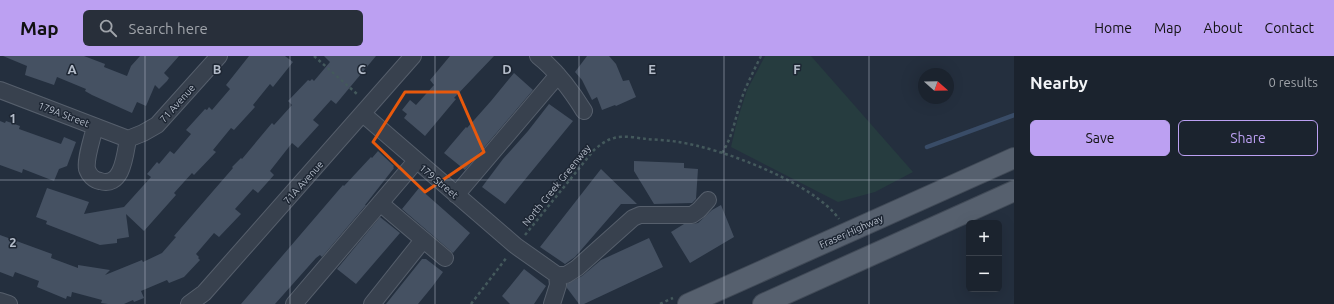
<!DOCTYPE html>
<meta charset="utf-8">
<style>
:root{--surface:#1b232e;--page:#282f3a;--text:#f1f3f6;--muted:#a0a4aa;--line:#39404a;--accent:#bca0f2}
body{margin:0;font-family:Ubuntu,sans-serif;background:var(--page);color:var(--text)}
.controls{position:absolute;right:12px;bottom:12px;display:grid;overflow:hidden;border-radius:6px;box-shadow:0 4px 16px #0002}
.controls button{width:36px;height:36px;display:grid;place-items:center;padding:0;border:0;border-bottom:1px solid var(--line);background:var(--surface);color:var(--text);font:20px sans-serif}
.compass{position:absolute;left:918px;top:12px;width:36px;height:36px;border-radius:50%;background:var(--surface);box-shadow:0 4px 16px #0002;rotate:110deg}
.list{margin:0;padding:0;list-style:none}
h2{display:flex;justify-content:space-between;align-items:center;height:52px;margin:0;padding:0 16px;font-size:17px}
h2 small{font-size:13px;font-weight:400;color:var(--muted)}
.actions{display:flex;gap:8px;padding:12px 16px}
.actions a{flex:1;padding:9px 0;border:1px solid var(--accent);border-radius:6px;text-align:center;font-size:14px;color:var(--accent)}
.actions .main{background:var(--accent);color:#111}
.icon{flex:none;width:22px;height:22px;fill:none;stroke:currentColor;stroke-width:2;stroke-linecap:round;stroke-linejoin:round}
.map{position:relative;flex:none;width:1014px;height:248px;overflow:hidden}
header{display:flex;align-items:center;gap:24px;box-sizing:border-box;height:56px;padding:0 20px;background:var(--accent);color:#111}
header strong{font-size:19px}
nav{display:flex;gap:22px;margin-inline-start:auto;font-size:14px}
.search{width:280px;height:36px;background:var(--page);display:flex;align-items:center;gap:10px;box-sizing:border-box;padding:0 14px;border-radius:6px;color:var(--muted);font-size:15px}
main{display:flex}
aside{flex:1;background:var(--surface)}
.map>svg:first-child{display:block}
.green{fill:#263c3f}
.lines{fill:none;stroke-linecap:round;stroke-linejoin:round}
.stream{stroke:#394c67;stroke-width:4.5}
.building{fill:#455162}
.minor-casing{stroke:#565f6c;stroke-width:18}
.major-casing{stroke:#414a57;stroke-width:22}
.path{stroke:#44595c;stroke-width:2.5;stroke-dasharray:3 3;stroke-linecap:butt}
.minor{stroke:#38414e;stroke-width:16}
.major{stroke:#56606e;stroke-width:20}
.marked{fill:none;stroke:#e8590c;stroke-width:3;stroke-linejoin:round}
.grid{fill:none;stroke:#b4bcc9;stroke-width:1;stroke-opacity:0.55}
.labels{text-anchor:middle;stroke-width:3;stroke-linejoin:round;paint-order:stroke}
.street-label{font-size:10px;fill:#b4bcc9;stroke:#1d2633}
.grid-label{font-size:13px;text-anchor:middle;font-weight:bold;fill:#b4bcc9;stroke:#1d2633;stroke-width:3;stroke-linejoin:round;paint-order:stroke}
</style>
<header>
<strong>Map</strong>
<div class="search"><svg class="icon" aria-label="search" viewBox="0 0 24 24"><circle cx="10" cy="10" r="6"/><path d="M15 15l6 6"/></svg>Search here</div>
<nav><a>Home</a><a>Map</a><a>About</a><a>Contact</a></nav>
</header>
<main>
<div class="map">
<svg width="1014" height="248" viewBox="0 0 1014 248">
<rect width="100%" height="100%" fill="#242f3e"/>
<!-- green -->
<path class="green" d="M765,0h46l102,116 -38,20 -37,10 -107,-55 6,-26 10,-31z"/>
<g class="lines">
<!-- stream -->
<path class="stream" d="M927,91l87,-32"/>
</g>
<!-- building -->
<path class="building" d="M3,0h81l21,8 -1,3 23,9 4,-10 9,-10h39l-15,17 5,5 -2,3 -8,8 -4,-4 -9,21 -9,-4 -5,11 -40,-18 -7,-4 1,-2 -29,-12 -3,8 -29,-10 2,-9z
M249,0h36l8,6 -20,25 -3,-3 -17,21 2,2 -21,23 -3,-2 -18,22 3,2 -22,23 -2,-2 -18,20 2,2 -32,36 -18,-17 3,23 -12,2v4l-17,2 -54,-21 1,-3 -11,-4 11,-29 42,14 -5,12 40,-7 27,-30 -4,-3 10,-12 2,2 11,-13 4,3 17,-20 -5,-4 19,-21 2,1 2,-3 3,3 18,-21 -4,-4z
M324,0h52l-40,48 -5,-4 -18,20 6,5 -21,23 -6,-5 -22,28 4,4 -16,18 -5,-4 -18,20 6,5 -22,23 -5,-4 -18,21 3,3 -1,1 2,2 -16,17 -15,6 -2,-3 -26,11 3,7 -10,4 -1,-2 -9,4h-16l-7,-1 1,-3 -30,-8 -1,5 -4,-1 -1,3 -29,-12 2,-6 -24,-9 -2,5 -13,-5v-37l52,19 -1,4 27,10v-3l32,5 -5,5 37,-15 1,2 19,-9 14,-16 -2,-1 59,-68 -1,-1 9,-9 1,1 30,-36 2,2 18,-20 -4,-4 20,-21 2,1 2,-2 2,2 16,-19z
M450,0h44l-40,42 2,1 -31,37 -21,-18 3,-4 -5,-4 8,-10 6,5 18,-20 -4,-5z
M587,0h22l7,8 7,17 6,-1 7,17 -20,9 -1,-1 -13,5 -5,-13 -5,3 -10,-20 -7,-8z
M514,17l19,17 -68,80 -21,-17 22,-26 1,1 24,-27z
M549,48l24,17 -68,83 -23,-17 21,-28 25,-28z
M0,65l5,2 1,-2 14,5 -1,3 42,15 3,-7 12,5 -9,24 -8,3 -5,12 -31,-12 -1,4 -22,-8z
M378,95l16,15 -1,1 1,1 -29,37h1l-44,52 -2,-2 -4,3 -41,46h-34l102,-119 1,1 27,-29 1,1z
M634,105l50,2v5l14,1 -2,30 -4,4 -38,1 -20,-33z
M601,113l36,35h-16l-46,53 -10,7 -25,-17z
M419,132l51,45 -17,20 -51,-44z
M721,149l13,32 -44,26 -19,-31 13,-8h8l6,-1 14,-13z
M380,161l20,16 -44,51 -19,-15z
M649,182l14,29 -79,37h-5l-12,-16v-4l15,-8 19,-16z
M422,203h4l17,13 -11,15 -14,17h-32z
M524,213l22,17 -12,18h-24l-8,-8z"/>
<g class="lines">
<defs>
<path id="minor" d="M538,0c19,15 33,34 46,55
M0,34l128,49
M363,58l153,132 41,29h9l11,-7 56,-50 7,-3h52l7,-5 9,-10
M95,70c-2,11 -10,32 -8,43 2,6 7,11 13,12 23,7 25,-27 28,-42
M128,83l15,-6 14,-8 62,-69
M456,139l102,-120
M380,147l65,55
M0,245l9,3
M189,248l15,-11 209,-237
M294,248l122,-143
M372,248l51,-64
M552,248l6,-19 -1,-10"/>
<path id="major" d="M688,248l326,-146
M763,248l251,-113"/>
</defs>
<!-- minor casing -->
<use href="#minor" class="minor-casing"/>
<!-- major casing -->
<use href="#major" class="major-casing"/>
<!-- path -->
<path class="path" d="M314,0l43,38
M722,97c12,-18 14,-41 22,-61 5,-12 11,-24 17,-36
M525,179l69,-85c6,-5 12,-10 20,-12 10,-3 23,0 33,1 10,1 21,1 31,3 43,6 136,41 161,77
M471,248l36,-47
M660,248l13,-6"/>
<!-- minor -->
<use href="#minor" class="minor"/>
<!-- major -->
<use href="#major" class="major"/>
</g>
<!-- marked area -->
<path class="marked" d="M405,36h53l26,60 -59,40 -52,-50z"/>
<!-- grid -->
<path class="grid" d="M145,0v248M290,0v248M435,0v248M579,0v248M724,0v248M869,0v248M0,124h1014"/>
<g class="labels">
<!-- street labels -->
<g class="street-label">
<text transform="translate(177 47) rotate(-48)" y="4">71 Avenue</text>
<text transform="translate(64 58) rotate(21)" y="4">179A Street</text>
<text transform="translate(439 125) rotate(40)" y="4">179 Street</text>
<text transform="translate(303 126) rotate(-48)" y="4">71A Avenue</text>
<text transform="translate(556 129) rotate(-51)" y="4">North Creek Greenway</text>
<text transform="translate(851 175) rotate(-24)" y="4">Fraser Highway</text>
</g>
</g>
<g class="grid-label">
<text x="72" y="18">A</text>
<text x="217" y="18">B</text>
<text x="362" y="18">C</text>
<text x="507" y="18">D</text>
<text x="652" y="18">E</text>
<text x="797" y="18">F</text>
<text x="13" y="67">1</text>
<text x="13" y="191">2</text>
</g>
</svg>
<div class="controls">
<button>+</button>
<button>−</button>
</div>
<svg class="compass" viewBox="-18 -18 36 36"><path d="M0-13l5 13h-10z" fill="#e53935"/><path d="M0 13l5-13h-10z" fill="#a0a4aa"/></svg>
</div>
<aside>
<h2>Nearby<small>0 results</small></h2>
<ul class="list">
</ul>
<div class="actions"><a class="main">Save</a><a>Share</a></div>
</aside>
</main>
